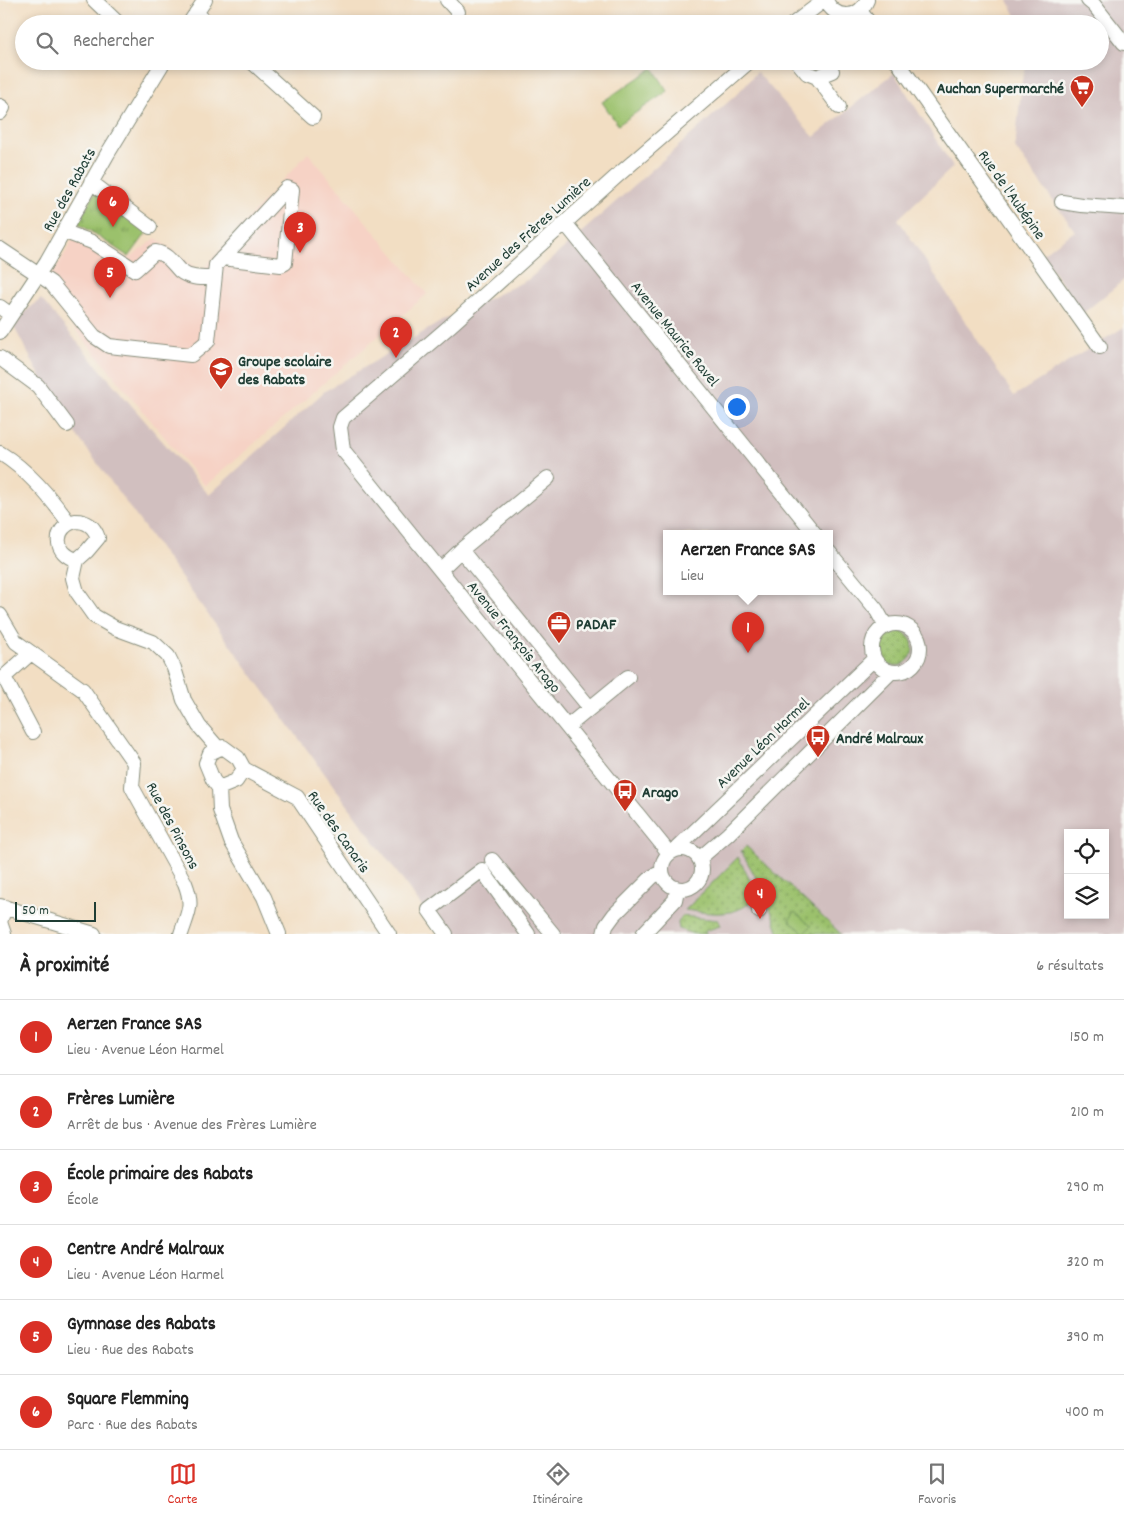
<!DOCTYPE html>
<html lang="fr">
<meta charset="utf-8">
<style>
:root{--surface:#fff;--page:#f2f2f2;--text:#222;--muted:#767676;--line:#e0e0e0;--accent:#d93025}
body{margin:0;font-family:Dekko,sans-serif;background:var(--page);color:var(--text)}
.controls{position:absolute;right:15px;bottom:15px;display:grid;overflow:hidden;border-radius:0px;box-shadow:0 2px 8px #0003}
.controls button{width:45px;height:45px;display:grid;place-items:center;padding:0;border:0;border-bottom:1px solid var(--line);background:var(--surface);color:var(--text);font:25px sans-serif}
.scale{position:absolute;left:15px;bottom:12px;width:81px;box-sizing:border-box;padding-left:5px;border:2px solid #1f3d34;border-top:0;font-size:14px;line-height:18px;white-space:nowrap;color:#1f3d34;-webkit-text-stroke:4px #f6f6f2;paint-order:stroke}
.you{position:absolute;left:736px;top:406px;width:18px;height:18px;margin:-12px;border:4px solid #fff;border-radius:50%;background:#1a73e8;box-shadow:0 0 0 8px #1a73e833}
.badge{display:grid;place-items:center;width:32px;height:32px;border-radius:50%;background:var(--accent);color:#fff;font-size:16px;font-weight:700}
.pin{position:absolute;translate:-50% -41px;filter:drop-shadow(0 1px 2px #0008)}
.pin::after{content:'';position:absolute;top:26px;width:18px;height:15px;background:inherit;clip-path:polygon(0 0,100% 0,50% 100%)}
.popup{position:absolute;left:663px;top:530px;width:170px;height:65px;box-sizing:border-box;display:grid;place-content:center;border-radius:0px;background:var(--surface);filter:drop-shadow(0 1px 4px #0005);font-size:16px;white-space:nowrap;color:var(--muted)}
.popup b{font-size:19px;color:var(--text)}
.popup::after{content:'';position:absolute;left:50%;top:100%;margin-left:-10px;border:10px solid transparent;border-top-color:var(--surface)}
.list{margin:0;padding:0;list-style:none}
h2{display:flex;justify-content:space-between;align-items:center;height:65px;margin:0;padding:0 20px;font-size:21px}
h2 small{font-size:16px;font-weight:400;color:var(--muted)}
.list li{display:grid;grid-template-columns:32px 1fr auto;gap:15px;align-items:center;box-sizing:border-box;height:75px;padding:0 20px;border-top:1px solid var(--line)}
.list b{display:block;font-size:19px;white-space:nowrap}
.list p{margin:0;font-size:16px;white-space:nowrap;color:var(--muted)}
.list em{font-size:16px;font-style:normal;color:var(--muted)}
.icon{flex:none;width:28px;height:28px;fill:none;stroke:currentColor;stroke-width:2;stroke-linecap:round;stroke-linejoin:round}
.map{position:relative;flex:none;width:1124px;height:934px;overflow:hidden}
.search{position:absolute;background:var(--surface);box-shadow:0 2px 8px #0003;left:15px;right:15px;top:15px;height:55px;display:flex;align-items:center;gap:12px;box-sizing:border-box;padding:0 18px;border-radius:28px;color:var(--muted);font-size:19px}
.sheet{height:515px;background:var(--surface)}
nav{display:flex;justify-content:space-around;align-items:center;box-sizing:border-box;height:70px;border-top:1px solid var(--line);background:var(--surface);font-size:14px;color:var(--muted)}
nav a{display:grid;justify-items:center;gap:2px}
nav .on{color:var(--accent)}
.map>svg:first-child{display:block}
.built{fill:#f6d2c5}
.industrial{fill:#d1bfbf;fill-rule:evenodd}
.grass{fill:url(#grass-dots);stroke:#5d7f50}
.park{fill:url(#park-tufts);stroke:#5d7f50}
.pitch{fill:#9bc16c;stroke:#5d7f50}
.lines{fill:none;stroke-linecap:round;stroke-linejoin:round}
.minor-casing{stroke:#888e7c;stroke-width:16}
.minor{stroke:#fff;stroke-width:14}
.labels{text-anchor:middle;stroke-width:5;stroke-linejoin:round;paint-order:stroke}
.poi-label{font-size:16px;font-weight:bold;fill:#1f3d34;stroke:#f6f6f2;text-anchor:start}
.street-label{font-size:16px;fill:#1f3d34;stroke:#f6f6f2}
</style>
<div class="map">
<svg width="1124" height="934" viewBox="0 0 1124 934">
<defs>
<pattern id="grass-dots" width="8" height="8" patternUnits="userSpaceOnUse" patternTransform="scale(1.25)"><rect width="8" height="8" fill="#9bc16c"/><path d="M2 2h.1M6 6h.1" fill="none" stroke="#7e9e5a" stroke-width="1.8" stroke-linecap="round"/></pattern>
<pattern id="park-tufts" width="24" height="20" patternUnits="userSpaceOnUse" patternTransform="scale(1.25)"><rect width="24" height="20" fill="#9bc16c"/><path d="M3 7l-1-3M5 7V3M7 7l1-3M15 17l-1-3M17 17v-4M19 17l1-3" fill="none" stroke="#7e9e5a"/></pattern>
</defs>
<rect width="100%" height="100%" fill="#f6f6f2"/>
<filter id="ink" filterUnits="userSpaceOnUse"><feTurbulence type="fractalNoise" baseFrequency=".02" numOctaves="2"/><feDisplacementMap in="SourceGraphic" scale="10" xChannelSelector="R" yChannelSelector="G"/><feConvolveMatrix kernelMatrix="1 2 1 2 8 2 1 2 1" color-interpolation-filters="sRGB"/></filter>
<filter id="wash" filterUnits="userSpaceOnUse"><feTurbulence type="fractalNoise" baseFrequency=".0096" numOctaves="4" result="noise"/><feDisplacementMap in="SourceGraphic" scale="20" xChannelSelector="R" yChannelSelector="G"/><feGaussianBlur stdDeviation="1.12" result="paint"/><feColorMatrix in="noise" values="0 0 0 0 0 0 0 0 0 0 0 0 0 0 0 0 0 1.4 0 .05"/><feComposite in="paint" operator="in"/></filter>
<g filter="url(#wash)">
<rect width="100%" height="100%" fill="#f2dec3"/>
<!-- built -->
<path class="built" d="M308,153l119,141 -222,192 -163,-197 26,-40 8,-17 52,27 28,-21 45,34 51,-58z"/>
<!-- industrial -->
<path class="industrial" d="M1008,0h116v280l-42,34 -40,-60 33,-23 -60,-83 7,-68 6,-19h72v-37h-80z
M757,72l57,65 80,-64 59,94 -55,52 116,177 110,-69v607h-682l-383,-523 -45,-84 12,-16 15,-12 59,70 109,126 116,-104 117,-70 87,-42 207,-184zM667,534h162v58h-162zM1068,833h37v82h-37z"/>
<!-- grass -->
<path class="grass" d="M877 648a18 18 0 1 1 36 0a18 18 0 1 1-36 0Z
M746,846l95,88h-62c-9,-30 -22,-56 -38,-83z
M738,857l15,29 1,12c-17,21 -46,15 -69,12z
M682,916l36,4 2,6 -15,5 1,3h-13l-14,-5 -1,-6z"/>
<!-- park -->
<path class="park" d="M95,192l53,39 -19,26 -51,-34z"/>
<!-- pitch -->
<path class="pitch" d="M653,68l15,23 -50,34 -16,-23z
M795,912l16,14 -7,7 -15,-13z"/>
</g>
<g filter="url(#ink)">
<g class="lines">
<defs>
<path id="minor" d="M94,0l25,24
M447,0l11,12
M826,0c8,20 33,20 41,0
M1088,0l6,5 30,38
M860,11l10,13
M196,13l13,11
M189,24l16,-24
M793,24l29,-22h5
M251,61l62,56
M797,61l10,12 10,4 15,-6
M897,61l203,286
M817,77l22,30
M0,106l3,2 -3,5
M91,182l59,45
M1062,202l19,3 43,3
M565,223l250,311
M65,232l27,10 43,28 20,-18c13,2 17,11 25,19 10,8 22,7 34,7
M0,249l51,34 43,53 15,10 82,9 17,-14 8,-76 71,-77 5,2 -7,73 -4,2 -59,-7
M0,307l11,8
M0,332l47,-71 61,-108 56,-92
M0,358l38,28 29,39
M0,453c28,17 50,44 69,70
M75,521c12,0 19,5 23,17l-11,13 -10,9c-23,-6 -25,-31 -2,-39z
M461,550l87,-72
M829,552l47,57 9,16
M77,560l-4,18 4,14 17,24 21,12 38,14 15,14 6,12 10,32 15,26 19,22
M440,570l21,-20 129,158
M0,615l16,27 67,48 51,73 -2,24 53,96c9,23 3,29 -4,51
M872 648a24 24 0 1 1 48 0a24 24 0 1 1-48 0Z
M31,653l-27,24 29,55
M567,727l61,-50
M223,747l15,11 6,11 -8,12 -17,7 -6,-8 -7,-17 4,-10z
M244,769l53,28 92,137
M219,788l1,22 11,31 33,56 15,37
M662 869a20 20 0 1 1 40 0a20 20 0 1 1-40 0Z
M675,850l199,-191
M669,853l-326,-403 -3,-23 3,-9 108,-93 166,-149 133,-115
M699,859l29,-25 163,-162
M492,860l61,74
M758,902l1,9
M0,906l94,28
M4,934l-4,-12 5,-15
M446,934l-17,-24 53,-40 46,64
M604,934l2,-8 8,-11 38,-38 9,-5
M643,934l32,-34 2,-10"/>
</defs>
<!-- minor casing -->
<use href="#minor" class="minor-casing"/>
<!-- minor -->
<use href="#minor" class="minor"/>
</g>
</g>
<!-- icons -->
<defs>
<symbol id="supermarket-pin" viewBox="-11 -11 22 30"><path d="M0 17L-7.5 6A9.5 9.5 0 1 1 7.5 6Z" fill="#c8321e" stroke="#f6f6f2"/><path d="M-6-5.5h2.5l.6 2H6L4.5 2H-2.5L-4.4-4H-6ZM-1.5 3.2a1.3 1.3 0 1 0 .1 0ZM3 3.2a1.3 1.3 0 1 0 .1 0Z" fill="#fff"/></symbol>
<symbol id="school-pin" viewBox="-11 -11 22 30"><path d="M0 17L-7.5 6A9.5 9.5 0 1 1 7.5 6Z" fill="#c8321e" stroke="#f6f6f2"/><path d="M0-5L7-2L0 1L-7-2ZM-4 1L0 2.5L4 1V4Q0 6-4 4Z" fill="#fff"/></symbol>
<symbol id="office-pin" viewBox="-11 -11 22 30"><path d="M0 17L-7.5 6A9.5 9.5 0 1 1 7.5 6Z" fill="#c8321e" stroke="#f6f6f2"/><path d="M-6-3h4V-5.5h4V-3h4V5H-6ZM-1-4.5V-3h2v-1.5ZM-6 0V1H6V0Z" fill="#fff"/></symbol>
<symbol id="bus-pin" viewBox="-11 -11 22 30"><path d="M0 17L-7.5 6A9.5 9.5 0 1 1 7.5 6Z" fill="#c8321e" stroke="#f6f6f2"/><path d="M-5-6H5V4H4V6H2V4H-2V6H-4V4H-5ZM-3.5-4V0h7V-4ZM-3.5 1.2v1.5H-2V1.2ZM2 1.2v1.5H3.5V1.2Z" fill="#fff"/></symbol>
</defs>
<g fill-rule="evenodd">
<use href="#supermarket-pin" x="1068" y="73" width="28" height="38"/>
<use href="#school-pin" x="207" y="355" width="28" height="38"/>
<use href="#office-pin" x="545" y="609" width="28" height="38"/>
<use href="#bus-pin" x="804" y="723" width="28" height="38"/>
<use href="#bus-pin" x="611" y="777" width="28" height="38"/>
</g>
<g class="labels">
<!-- poi labels -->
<g class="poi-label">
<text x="1064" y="93" text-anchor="end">Auchan Supermarché</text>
<text x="238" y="366">Groupe scolaire<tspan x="238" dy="18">des Rabats</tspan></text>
<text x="576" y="629">PADAF</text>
<text x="836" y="743">André Malraux</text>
<text x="642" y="797">Arago</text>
</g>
<!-- street labels -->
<g class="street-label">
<text transform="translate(68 189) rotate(-61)" y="6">Rue des Rabats</text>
<text transform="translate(1013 194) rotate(55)" y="6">Rue de l'Aubépine</text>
<text transform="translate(527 233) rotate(-42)" y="6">Avenue des Frères Lumière</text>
<text transform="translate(676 333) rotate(51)" y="6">Avenue Maurice Ravel</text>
<text transform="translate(515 636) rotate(51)" y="6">Avenue François Arago</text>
<text transform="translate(762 742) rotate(-44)" y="6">Avenue Léon Harmel</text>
<text transform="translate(174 825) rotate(62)" y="6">Rue des Pinsons</text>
<text transform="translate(340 831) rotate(55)" y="6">Rue des Canaris</text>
</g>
</g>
</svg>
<div class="controls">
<button><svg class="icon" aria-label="locate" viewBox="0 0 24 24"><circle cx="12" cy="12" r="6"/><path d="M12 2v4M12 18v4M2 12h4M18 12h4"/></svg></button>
<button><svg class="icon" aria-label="layers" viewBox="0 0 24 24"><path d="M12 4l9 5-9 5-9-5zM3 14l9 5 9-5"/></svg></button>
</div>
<div class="scale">50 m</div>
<div class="you"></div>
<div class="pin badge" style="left:748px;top:653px">1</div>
<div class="popup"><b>Aerzen France SAS</b>Lieu</div>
<div class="pin badge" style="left:396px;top:358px">2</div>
<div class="pin badge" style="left:300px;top:253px">3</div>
<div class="pin badge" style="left:760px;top:919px">4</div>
<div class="pin badge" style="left:110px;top:298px">5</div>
<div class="pin badge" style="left:113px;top:227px">6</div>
<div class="search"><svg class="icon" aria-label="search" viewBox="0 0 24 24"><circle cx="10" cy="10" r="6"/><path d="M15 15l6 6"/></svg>Rechercher</div>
</div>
<section class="sheet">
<h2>À proximité<small>6 résultats</small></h2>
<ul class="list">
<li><span class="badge">1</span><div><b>Aerzen France SAS</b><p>Lieu · Avenue Léon Harmel</p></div><em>150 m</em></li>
<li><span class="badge">2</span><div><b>Frères Lumière</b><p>Arrêt de bus · Avenue des Frères Lumière</p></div><em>210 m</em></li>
<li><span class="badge">3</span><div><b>École primaire des Rabats</b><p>École</p></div><em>290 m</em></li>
<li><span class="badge">4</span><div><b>Centre André Malraux</b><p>Lieu · Avenue Léon Harmel</p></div><em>320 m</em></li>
<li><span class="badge">5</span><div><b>Gymnase des Rabats</b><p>Lieu · Rue des Rabats</p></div><em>390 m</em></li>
<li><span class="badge">6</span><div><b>Square Flemming</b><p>Parc · Rue des Rabats</p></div><em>400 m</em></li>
</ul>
</section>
<nav>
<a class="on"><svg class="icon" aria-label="map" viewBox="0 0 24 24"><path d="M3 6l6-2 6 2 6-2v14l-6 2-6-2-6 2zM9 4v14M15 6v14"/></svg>Carte</a>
<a><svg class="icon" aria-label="directions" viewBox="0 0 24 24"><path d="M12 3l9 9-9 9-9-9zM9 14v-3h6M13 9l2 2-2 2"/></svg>Itinéraire</a>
<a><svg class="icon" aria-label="saved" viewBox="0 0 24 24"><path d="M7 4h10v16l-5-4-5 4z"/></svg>Favoris</a>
</nav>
